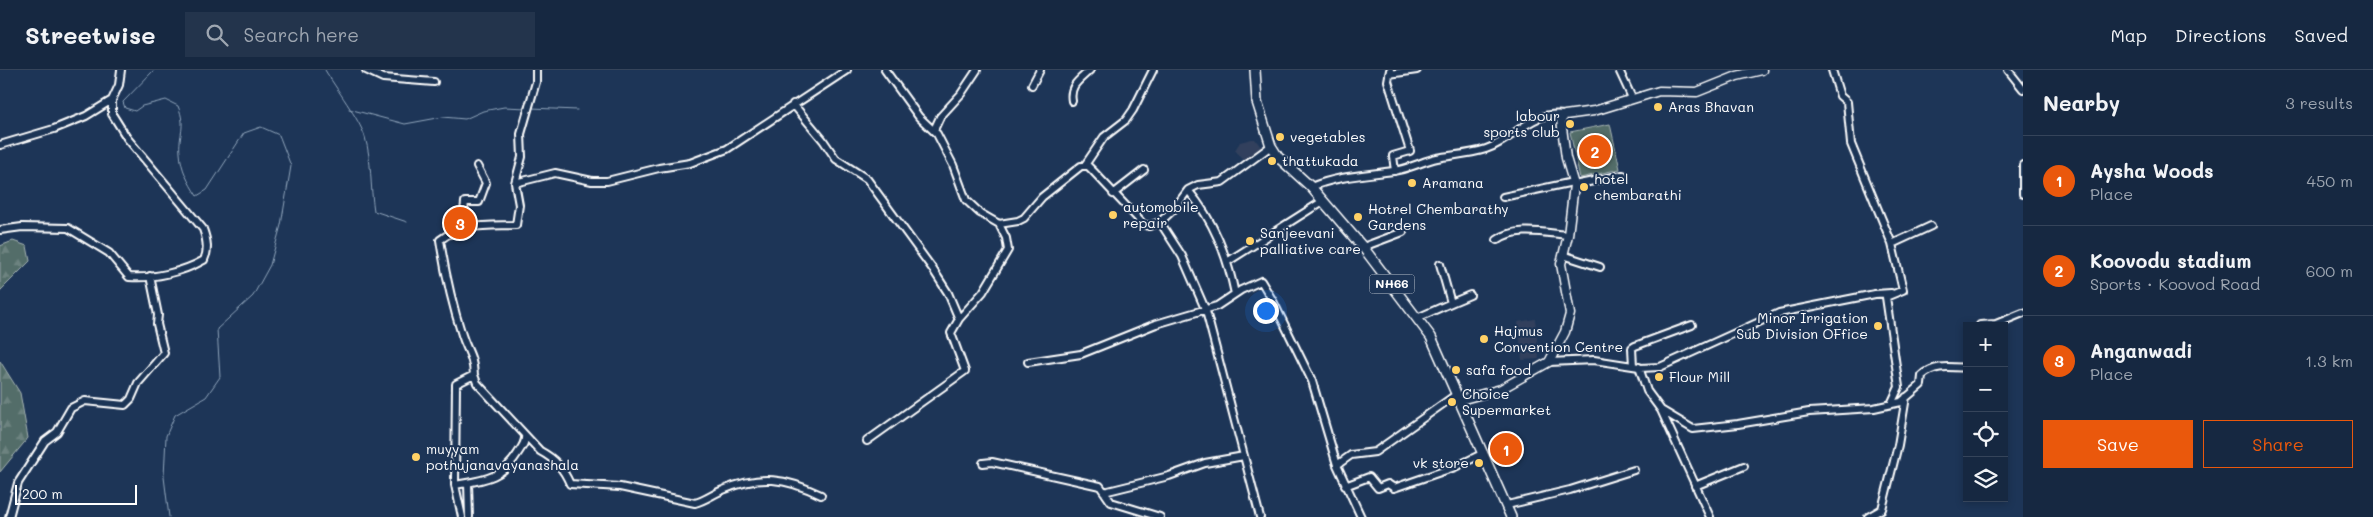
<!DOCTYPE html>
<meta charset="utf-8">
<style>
:root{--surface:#162841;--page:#23344c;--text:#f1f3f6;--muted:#9ea6b1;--line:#35445a;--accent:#ea580c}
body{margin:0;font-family:Mali,sans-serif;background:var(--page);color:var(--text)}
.controls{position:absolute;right:15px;bottom:15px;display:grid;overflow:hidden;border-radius:0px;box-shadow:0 2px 8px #0003}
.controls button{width:45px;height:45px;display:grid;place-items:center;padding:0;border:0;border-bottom:1px solid var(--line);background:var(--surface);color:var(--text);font:25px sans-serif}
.scale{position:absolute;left:15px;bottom:12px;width:122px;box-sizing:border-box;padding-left:5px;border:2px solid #fff;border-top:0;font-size:14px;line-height:18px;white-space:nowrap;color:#fff;-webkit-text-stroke:4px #1d3557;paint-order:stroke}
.you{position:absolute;left:1265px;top:240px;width:18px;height:18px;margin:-12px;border:4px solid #fff;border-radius:50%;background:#1a73e8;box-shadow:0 0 0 8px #1a73e833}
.badge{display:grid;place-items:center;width:32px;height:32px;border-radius:50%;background:var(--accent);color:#fff;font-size:16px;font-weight:700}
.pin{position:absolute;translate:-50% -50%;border:2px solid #fff;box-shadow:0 1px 5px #0006}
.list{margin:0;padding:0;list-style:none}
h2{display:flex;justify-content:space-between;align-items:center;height:65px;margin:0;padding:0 20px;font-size:21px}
h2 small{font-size:16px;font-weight:400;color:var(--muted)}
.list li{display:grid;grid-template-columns:32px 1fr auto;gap:15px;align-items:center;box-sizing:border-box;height:90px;padding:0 20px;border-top:1px solid var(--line)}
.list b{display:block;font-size:19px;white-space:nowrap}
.list p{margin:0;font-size:16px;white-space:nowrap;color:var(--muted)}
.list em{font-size:16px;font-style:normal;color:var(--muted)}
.actions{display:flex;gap:10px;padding:15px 20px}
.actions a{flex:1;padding:11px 0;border:1px solid var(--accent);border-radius:0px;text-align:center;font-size:18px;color:var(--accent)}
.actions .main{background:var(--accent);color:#fff}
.icon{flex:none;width:28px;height:28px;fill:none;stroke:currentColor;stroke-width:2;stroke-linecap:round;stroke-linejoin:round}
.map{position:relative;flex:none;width:2023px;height:447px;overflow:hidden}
header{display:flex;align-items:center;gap:30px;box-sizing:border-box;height:70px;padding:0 25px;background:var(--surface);border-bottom:1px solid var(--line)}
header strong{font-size:24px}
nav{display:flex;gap:28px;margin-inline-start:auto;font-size:18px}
.search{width:350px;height:45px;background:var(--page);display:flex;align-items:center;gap:12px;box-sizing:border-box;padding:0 18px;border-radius:0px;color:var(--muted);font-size:19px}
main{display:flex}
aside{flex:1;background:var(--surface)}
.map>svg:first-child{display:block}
.built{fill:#31415d}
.forest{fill:url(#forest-firs);stroke:#a9b6b4}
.garden{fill:#536d69;stroke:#a9b6b4}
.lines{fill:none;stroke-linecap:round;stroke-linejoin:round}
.stream{stroke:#91a6bc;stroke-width:1}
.minor-casing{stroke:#fff;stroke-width:10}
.major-casing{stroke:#fff;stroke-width:11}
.highway-casing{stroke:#fff;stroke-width:12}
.minor{stroke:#1d3557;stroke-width:6}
.major{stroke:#1d3557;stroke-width:8}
.highway{stroke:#1d3557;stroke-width:9}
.poi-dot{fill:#ffd166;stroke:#1d3557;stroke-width:2}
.labels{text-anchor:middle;stroke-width:4;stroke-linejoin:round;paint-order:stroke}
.shield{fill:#1d3557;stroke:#bbc2cd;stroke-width:1}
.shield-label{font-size:12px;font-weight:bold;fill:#fff}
.poi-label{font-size:14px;fill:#fff;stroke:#1d3557;text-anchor:start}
</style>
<header>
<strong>Streetwise</strong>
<div class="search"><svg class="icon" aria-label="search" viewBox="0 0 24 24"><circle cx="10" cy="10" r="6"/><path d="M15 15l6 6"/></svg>Search here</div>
<nav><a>Map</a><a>Directions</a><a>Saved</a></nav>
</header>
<main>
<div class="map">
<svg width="2023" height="447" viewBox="0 0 2023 447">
<defs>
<pattern id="forest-firs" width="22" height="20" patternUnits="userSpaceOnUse" patternTransform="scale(1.25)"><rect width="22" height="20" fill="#536d69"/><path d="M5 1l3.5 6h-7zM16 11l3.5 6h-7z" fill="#6d8380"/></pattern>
</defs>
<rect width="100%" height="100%" fill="#1d3557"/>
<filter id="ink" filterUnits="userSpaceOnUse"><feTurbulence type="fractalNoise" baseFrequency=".02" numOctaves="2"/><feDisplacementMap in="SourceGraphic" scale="10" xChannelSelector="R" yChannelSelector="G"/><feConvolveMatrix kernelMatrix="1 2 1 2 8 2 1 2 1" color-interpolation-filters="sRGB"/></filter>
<g filter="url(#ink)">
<!-- built -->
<path class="built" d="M1252,69h3l6,8 -17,14 -9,-11 5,-8z
M1535,249l4,40 -17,1 -4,-38z"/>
<!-- forest -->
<path class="forest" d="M13,171l14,5 3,15 -30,30v-45z
M0,291l20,32 8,45 -28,34z"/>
<!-- garden -->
<path class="garden" d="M1610,54l10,45 -40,9 -10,-46z"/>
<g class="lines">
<!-- stream -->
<path class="stream" d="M154,0l-31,32 2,6 10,3 7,-5 24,-6 12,6c9,22 0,28 2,47 1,16 8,29 17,43l10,-6 37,-57 17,-6 18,8 12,31 -10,59 -11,40 -17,31 -36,33 3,48 -14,20 -31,18 -9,21 -2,41 5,40
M325,0c10,17 35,50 40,67 7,24 5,49 9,74l33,11
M531,38l46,2
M349,39l56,15 38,-7 22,2 18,-8 21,-4 23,1"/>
<defs>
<path id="minor" d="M366,0l17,8 51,4
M885,0l34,47 18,17 16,31 13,35 14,13 19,11 19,-3 6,-3 18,-21 39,-31h7l5,5 50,53 6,2 11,-4 14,-13 14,-19 10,-5 24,-3 49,-36
M1390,0l-2,11 22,70 -17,5 2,15
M1619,0l13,28
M1832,0l8,26 7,6 4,42 41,100 11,46 -17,7 13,90 -8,17
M2008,0l15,19
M1389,4l28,-4
M1032,15l8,-15
M1072,31c-3,-16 8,-21 18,-31
M793,34l30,36 13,19 31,20 65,89 16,25 11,26 -8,14 14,38 -98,70
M934,60l6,-13 21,-23 16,-24
M0,75l54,-16 32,-13 26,-16 7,-15 2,-15
M1085,95l19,-28 22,-17 7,-10 20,-40
M2023,95v29
M515,113l40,-10 37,8h15l52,-13 31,-5 37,-14 120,-79
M1574,115l49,-10
M1311,117c26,-11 54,-12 82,-16 16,-2 30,-10 44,-13 17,-3 33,-4 49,-9 30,-10 44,-39 79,-34
M1188,120c26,31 39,65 47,104
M1113,124l31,-24
M1503,127l70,-15
M1160,152l22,34 24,55 54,206
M464,159l4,-5 -4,-12 1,-10h14l7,-19 -9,-17
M0,160l22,-3 46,1 41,25 20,24c24,2 54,-5 75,-17 5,-10 3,-20 -1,-31l-76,-91 -15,-24v-14
M1497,170c19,-14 48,-7 71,-5
M1892,174l39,-18
M1363,177l40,-15
M1563,185l37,12
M1227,192l96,-61
M1451,233l19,-8
M1417,248l34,-15 -11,-39
M959,249l24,-27 25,-42 -2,-12 -7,-14
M1980,255l16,-1
M1996,256v-2l27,-11
M1028,292l53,-8 75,-30 61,-18 24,-16 20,-9 12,20 39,80 25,84
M1549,292l45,-2 45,7 8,24 14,19 32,19 45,-5 71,-12 65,-4 27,-6 20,-17 1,-9c12,-12 28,-9 45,-8
M1633,296l-1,-18 3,-2 57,-21
M1640,298l20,-1 119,-54 96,-19 16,-1
M474,305l3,8 63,68c15,8 23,17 30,33l50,3 75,16c11,-3 18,-9 28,-13 37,-16 63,-12 98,5
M1661,340l49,107
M983,393l9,-1 108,24 11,16 49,15
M468,413l1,34
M455,415c28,-5 47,-6 63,-32 4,-6 8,-11 7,-18
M1345,416l24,-9 9,11 10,-4 6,4 61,-21 29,-14
M1695,416l49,-20
M1104,422l65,-16 36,-13 39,-7
M1507,435l63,-15 64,-20
M9,447l9,-34 27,-42 12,-9 14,-24 14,-7 40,4 6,-6 7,-16 26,-30 -7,-29 1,-9 -8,-39
M462,447l-7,-32 1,-101 18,-9c-1,-20 -7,-24 -12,-40 -10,-31 -17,-63 -22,-95 21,-17 50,-14 76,-15l3,-20 -4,-22 7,-26 -1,-23 15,-52v-12
M1361,447l-24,-52 14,-10 24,-3 82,-58
M1868,447l14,-8 16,-64 8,-48"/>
<path id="major" d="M1460,330l41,-11 48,-27 16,-30 5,-18 -9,-50 7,-29 6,-50 -8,-27 -5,-38 4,-5 29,-4 65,-20 38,1 40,-16 25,-6"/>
<path id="highway" d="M1255,0l2,32 14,44 7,11 33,30 55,64 65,86 80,180"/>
</defs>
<!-- minor casing -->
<use href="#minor" class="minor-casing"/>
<!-- major casing -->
<use href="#major" class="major-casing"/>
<!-- highway casing -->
<use href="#highway" class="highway-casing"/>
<!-- minor -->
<use href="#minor" class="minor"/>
<!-- major -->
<use href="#major" class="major"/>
<!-- highway -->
<use href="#highway" class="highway"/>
</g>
</g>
<!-- markers -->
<g class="poi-dot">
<circle cx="1658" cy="37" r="5"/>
<circle cx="1570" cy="54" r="5"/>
<circle cx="1280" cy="67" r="5"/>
<circle cx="1272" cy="91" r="5"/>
<circle cx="1412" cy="113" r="5"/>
<circle cx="1584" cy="117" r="5"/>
<circle cx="1113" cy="145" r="5"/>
<circle cx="1358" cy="147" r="5"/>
<circle cx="1250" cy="171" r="5"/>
<circle cx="1878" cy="256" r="5"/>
<circle cx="1484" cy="269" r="5"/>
<circle cx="1456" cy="300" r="5"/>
<circle cx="1659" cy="307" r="5"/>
<circle cx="1452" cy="332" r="5"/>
<circle cx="416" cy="387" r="5"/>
<circle cx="1479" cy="393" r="5"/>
</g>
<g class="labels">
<!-- shield labels -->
<rect class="shield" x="1369.5" y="204.5" width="45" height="19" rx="4"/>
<g class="shield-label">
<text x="1392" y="218">NH66</text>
</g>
<!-- poi labels -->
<g class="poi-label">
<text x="1668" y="42">Aras Bhavan</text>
<text x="1560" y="51" text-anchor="end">labour<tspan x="1560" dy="16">sports club</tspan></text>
<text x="1290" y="72">vegetables</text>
<text x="1282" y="96">thattukada</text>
<text x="1594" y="114">hotel<tspan x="1594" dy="16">chembarathi</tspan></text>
<text x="1422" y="118">Aramana</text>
<text x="1123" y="142">automobile<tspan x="1123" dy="16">repair</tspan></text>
<text x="1368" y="144">Hotrel Chembarathy<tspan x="1368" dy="16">Gardens</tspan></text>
<text x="1260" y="168">Sanjeevani<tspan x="1260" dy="16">palliative care</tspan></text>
<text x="1868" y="253" text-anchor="end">Minor Irrigation<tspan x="1868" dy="16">Sub Division OFfice</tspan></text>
<text x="1494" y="266">Hajmus<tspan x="1494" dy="16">Convention Centre</tspan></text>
<text x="1466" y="305">safa food</text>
<text x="1669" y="312">Flour Mill</text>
<text x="1462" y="329">Choice<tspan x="1462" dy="16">Supermarket</tspan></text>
<text x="426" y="384">muyyam<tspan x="426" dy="16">pothujanavayanashala</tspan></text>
<text x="1469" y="398" text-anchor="end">vk store</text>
</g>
</g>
</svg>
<div class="controls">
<button>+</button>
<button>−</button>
<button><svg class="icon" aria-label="locate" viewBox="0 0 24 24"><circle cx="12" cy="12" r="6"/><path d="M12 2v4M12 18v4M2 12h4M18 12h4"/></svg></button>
<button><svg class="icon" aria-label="layers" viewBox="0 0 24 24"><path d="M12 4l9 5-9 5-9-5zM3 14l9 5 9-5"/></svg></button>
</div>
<div class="scale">200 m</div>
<div class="you"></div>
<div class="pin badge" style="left:1506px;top:379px">1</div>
<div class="pin badge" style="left:1595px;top:81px">2</div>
<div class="pin badge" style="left:460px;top:153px">3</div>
</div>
<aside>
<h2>Nearby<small>3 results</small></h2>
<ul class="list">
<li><span class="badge">1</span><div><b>Aysha Woods</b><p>Place</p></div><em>450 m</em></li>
<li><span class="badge">2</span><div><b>Koovodu stadium</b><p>Sports · Koovod Road</p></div><em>600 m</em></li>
<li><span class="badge">3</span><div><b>Anganwadi</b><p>Place</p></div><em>1.3 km</em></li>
</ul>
<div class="actions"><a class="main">Save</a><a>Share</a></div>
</aside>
</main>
